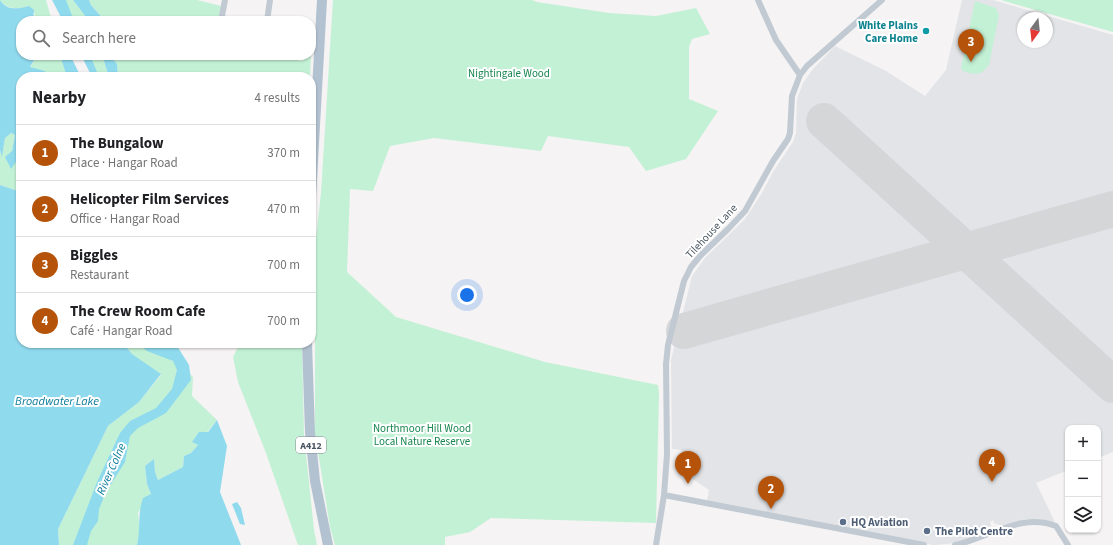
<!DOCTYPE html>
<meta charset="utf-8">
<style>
:root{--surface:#fff;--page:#f2f2f2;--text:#202124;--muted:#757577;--line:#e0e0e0;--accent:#b45309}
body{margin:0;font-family:"Source Sans 3",sans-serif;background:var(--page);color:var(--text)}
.controls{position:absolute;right:12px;bottom:12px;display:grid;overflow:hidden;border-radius:8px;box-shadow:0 1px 3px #0004}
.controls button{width:36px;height:36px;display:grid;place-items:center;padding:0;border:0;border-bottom:1px solid var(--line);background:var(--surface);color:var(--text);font:20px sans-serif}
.compass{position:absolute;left:1017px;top:12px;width:36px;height:36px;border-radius:50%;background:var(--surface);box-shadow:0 1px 3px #0004;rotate:195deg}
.you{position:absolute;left:467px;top:295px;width:14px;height:14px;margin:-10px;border:3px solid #fff;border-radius:50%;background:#1a73e8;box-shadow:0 0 0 6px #1a73e833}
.badge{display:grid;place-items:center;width:26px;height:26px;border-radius:50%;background:var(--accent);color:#fff;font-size:13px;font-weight:700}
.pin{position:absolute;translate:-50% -33px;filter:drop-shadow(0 1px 2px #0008)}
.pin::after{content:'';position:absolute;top:21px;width:14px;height:12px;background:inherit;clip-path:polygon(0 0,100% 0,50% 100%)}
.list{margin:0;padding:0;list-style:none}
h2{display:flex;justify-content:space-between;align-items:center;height:52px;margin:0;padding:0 16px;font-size:17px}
h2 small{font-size:13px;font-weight:400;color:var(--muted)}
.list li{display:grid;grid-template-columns:26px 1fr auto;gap:12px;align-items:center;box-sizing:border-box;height:56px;padding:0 16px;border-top:1px solid var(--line)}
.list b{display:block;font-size:15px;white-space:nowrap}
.list p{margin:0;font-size:13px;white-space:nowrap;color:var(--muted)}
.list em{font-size:13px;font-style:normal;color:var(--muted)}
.icon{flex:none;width:22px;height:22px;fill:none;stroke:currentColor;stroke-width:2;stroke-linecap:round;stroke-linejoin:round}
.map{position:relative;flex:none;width:1113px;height:545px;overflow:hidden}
.search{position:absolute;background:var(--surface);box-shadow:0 1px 3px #0004;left:16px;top:16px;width:300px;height:44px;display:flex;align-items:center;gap:10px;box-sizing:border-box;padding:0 14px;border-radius:16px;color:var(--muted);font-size:15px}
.panel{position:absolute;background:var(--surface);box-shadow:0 1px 3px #0004;left:16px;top:72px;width:300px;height:276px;border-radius:16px}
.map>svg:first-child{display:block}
.airport{fill:#e2e4e7;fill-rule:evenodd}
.green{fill:#c3f1d5}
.water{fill:#90daee}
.pier{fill:#f5f3f3}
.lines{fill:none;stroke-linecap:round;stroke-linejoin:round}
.runway{stroke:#d5d6d8;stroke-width:36}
.minor{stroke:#c1cad2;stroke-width:6}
.primary{stroke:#b3c2d1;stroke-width:10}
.culture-dot{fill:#0f9aa8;stroke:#fff;stroke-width:1.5}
.service-dot{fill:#5c6f8a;stroke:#fff;stroke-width:1.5}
.labels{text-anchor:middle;stroke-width:4;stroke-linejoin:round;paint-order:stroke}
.shield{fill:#fff;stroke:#808990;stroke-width:1}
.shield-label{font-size:10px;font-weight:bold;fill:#4a5661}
.culture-label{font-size:11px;font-weight:bold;fill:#0d838f;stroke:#fff;text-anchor:end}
.park-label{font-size:11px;fill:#17864f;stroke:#fff}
.street-label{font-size:11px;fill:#4a5661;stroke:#fff}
.service-label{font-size:11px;font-weight:bold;fill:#4e5e75;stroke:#fff;text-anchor:start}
.water-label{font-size:12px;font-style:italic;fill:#0c7c9b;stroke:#fff}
</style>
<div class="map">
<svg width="1113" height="545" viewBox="0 0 1113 545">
<rect width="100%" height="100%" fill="#f5f3f3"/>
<!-- airport -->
<path class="airport" d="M962,0h31l120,35v417l-15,6v-30h-30v42l-32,13 19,39 -15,-3h-15l-23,7 -8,-3 -1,-3 -3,2 1,3 -2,5 -29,12 -13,2 -14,1 -226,-44 2,-11 -29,-20 2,-20 -10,-1 -1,-89 21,-84 13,-18 40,-39 17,-26 11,-21 20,-30 3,-9 1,-34 6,-16 10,-14 22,-23 51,25 39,25 21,-26zM1023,18h24v24h-24z"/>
<!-- green -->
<path class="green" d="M0,0h73l16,21h-56l2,-8 -10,-6 -3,2c-10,-2 -16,0 -22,-9z
M89,0h108l24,6 -2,15h-114l-14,-16z
M333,0h199l5,2 72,11 47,3 40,-8 14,26 -18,5 -3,8v52l29,12 -32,48 -40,12 -17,-24 -81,-11 -7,15 -107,-13 -44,8 -17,45 -23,-2 -3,83 49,45 149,45 113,23 1,9 -3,129 -165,-5 -21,14 -25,5v8h-110l-5,-18 -15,-94v-186l6,-54z
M1001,0h112v32l-109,-31z
M975,1l21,7 3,7 -10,50 -8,8c-7,1 -16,1 -20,-5z
M37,55h22l2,5 -1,-5h42l7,22h-63l-1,-6 -15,-3z
M112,55h154l37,6 1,-6h7l-1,22h-192l-1,-13 -5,-6z
M11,133l4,2 -3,16 5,12 4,-8v37l-21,-7v-35l2,6 3,-18z
M123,343c27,0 48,16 68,32l2,2 -1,19 25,24 -10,12 -15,10 6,3 -7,8 -7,3 -1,11 -25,13 -3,-8 -1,-13 -9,7 2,18 4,10 -13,19 2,18 -3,14h-78l-1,-16 50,-103 31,-24 22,-27 -29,-21z
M240,343h62l2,92 10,95 3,15h-19l-32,-92 -28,-71 -5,-25z"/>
<!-- water -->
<path class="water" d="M0,0c7,11 18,9 29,6l5,4 -1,11h-12v34h16l-7,12 15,4 1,6h-25v78l-10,14 -6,-12 7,-6 3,-16 -4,-2 -6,5 -3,19 -2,-7z
M48,0h18l8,21h-21z
M73,0h16l2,5 14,16h-16z
M60,55h30l9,22h-32z
M102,55h10v3l5,6 1,13h-9z
M0,185l21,7v151h102l9,11 29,20 -22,28 -31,24 -50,103 1,16h-59z
M137,343h31l9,3 12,19 2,15 -25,33 -28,15 -8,8 -5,26 -19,30 -7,17 -1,12 -7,10 -4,14h-14l24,-63 23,-49 10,-12 26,-13 16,-19 5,-19 -4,-9 -26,-10z
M217,420l10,26 -7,46 21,53h-104c4,-18 0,-29 6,-47l8,-4 -4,-10 -2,-18 9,-7 1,13 3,8 25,-13 1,-11 7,-3 7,-8 -6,-3 7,-10h9z
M237,502l4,6 4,17 -5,-1 -8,-20z"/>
<!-- pier -->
<path class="pier" d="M46,0h6l11,21h-11z
M70,55h11l11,22h-11z"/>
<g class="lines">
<!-- runway -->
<path class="runway" d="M824,121l289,264
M684,331l429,-122"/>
<!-- minor -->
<path class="minor" d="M758,0l18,40 24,35
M221,21l4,-21
M267,21l3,-21
M664,495l260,50
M656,545l8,-50 3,-41 -1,-90 2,-19 16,-64 7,-14 9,-11 28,-27 17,-18 28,-50 15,-22 2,-6 2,-37 8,-21 7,-9 75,-66
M955,545c33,-7 67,-33 101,-19l12,19"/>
<!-- primary -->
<path class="primary" d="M311,197l11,-197
M307,343l3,89 5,49 13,64"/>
</g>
<!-- markers -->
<circle class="culture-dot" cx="926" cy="31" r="4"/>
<g class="service-dot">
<circle cx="843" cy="522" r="4"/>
<circle cx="927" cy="531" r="4"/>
</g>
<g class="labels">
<!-- shield labels -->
<rect class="shield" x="296" y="437" width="30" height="16" rx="3"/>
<g class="shield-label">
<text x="311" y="449">A412</text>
</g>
<!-- culture labels -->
<g class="culture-label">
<text x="918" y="29">White Plains<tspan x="918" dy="13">Care Home</tspan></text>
</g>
<!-- park labels -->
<g class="park-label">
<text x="509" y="77">Nightingale Wood</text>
<text x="422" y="432">Northmoor Hill Wood<tspan x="422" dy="13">Local Nature Reserve</tspan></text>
</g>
<!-- street labels -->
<g class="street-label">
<text transform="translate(711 231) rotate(-47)" y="4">Tilehouse Lane</text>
</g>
<!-- service labels -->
<g class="service-label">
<text x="851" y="526">HQ Aviation</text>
<text x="935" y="535">The Pilot Centre</text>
</g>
<!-- water labels -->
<g class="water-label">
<text x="57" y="405">Broadwater Lake</text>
<text transform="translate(111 469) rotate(-66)" y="4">River Colne</text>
</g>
</g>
</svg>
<div class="controls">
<button>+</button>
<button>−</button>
<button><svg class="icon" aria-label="layers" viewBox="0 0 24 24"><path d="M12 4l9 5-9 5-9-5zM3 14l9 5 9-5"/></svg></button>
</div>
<svg class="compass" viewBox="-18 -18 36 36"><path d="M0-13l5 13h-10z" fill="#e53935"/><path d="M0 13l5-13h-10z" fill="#757577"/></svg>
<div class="you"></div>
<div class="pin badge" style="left:688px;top:484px">1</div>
<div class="pin badge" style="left:771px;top:509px">2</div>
<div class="pin badge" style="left:971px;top:62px">3</div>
<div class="pin badge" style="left:992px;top:482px">4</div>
<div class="search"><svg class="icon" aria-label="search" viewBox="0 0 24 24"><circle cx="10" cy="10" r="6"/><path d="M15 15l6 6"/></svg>Search here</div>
<section class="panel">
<h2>Nearby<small>4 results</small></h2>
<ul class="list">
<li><span class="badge">1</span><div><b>The Bungalow</b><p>Place · Hangar Road</p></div><em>370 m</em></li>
<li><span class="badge">2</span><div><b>Helicopter Film Services</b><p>Office · Hangar Road</p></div><em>470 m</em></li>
<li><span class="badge">3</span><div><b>Biggles</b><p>Restaurant</p></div><em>700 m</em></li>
<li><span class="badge">4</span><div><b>The Crew Room Cafe</b><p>Café · Hangar Road</p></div><em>700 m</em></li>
</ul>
</section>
</div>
